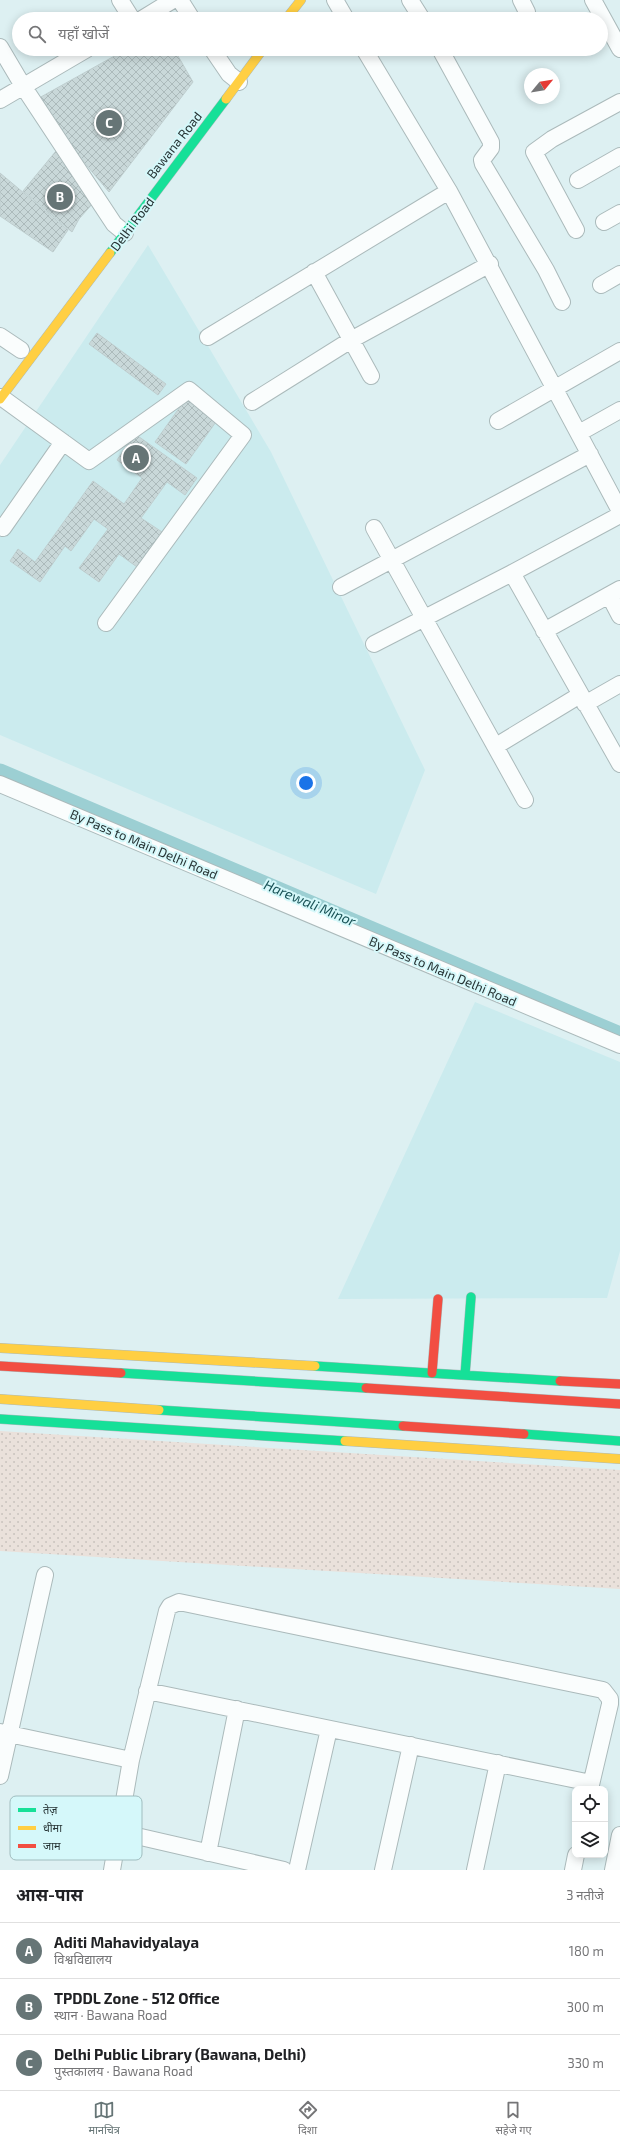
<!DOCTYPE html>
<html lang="hi">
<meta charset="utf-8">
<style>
:root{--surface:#fff;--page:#f6f6f6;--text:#202124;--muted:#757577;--line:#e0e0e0;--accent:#667576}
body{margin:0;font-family:"Exo 2","Noto Sans Devanagari",sans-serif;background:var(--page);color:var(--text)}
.controls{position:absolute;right:12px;bottom:12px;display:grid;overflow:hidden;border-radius:8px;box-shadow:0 2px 10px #0003}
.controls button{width:36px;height:36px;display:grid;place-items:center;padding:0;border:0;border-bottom:1px solid var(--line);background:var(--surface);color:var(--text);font:20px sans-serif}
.compass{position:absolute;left:524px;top:68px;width:36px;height:36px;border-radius:50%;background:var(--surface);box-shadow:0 2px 10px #0003;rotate:60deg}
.you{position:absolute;left:306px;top:783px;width:14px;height:14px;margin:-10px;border:3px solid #fff;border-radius:50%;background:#1a73e8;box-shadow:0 0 0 6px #1a73e833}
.badge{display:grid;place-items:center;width:26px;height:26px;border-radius:50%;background:var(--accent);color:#fff;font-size:13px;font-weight:700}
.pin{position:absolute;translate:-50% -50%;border:2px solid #fff;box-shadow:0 1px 4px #0006}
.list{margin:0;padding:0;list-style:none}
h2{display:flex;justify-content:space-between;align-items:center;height:52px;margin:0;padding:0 16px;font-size:17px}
h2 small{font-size:13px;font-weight:400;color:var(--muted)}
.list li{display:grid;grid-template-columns:26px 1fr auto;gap:12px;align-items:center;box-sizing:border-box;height:56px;padding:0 16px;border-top:1px solid var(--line)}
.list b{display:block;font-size:15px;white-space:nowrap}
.list p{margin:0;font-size:13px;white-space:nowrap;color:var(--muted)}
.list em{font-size:13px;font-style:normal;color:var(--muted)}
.icon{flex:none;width:22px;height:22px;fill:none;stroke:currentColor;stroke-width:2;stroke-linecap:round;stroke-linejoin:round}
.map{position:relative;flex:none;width:620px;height:1870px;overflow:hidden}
.search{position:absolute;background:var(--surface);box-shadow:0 2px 10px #0003;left:12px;right:12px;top:12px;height:44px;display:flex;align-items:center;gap:10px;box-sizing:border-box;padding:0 14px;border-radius:22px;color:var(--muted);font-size:15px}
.sheet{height:220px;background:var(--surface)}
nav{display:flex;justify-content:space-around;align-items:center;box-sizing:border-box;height:56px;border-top:1px solid var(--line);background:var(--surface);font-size:11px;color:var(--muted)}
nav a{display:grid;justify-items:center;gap:2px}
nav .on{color:var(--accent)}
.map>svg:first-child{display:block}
.built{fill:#cbebee}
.grass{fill:url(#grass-dots)}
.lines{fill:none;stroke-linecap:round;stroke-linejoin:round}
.canal{stroke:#9ccfd3;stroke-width:15}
.building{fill:url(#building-cross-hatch);stroke:#bfcecf}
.street-casing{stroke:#abbabb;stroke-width:18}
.fast-casing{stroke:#abbabb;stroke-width:10}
.slow-casing{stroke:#abbabb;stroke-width:10}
.jam-casing{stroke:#abbabb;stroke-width:10}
.street{stroke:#fafdfd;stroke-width:16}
.fast{stroke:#16e098;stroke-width:9}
.slow{stroke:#ffcf43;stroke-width:9}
.jam{stroke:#f24e42;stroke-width:9}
.labels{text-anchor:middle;stroke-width:4;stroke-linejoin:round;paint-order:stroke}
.street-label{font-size:13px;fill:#263334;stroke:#d5f8fa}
.water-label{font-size:14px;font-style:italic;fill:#1a5357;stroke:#d5f8fa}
.key{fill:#d5f8fa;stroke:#a0bdbf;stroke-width:1}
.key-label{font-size:11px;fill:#263334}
</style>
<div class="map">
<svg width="620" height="1870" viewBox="0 0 620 1870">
<defs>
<pattern id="grass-dots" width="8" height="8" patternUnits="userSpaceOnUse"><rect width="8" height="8" fill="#eae1db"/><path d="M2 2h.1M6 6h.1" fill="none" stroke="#c9c2bd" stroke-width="1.8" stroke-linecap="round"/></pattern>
<pattern id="building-cross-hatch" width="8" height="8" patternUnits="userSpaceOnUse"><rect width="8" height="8" fill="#c9d8d9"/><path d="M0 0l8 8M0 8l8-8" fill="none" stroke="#acbabb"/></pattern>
</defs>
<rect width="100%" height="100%" fill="#ddf0f2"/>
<!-- built -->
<path class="built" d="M148,245l123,207 154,318 -49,124 -376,-159v-270z
M475,1002l145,60v189l-13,47 -269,1z"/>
<!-- grass -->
<path class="grass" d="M0,1431l620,39v119l-620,-38z"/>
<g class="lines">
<!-- canal -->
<path class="canal" d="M0,771l620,263"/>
</g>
<!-- building -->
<path class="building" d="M127,49h47l19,33 -84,110 -36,-43 -34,-51z
M56,151l38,51 -15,17 -7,13 -49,-41z
M0,173l68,57 -15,22 -53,-36z
M97,333l69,51 -8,11 -69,-51z
M187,397l31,22 -32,45 -31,-22z
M135,434l62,44 -12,17 -18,-13 -26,36 21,14 -25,35 -18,-13 -20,28 -20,-14 29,-39 -14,-10 -23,32 -6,-5 -25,36 -30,-21 8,-12 17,13 58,-81 31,23 18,-26 -25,-18z"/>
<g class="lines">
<defs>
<path id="street" d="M120,0l12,19
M180,0l12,19
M335,0l11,19
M410,0l12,19
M521,0l6,12
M593,0l27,49
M142,19l31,-19
M0,47l23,39 91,138 11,9
M212,49l17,25 10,8
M364,49l85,142 171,320
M440,49l51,93v6l-9,12 1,4 63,106 16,32
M0,100l87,-51
M578,180l42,-24
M604,222l16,-9
M576,230l-42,-78 18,-13 68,-37
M314,272l57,104
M601,285l19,-11
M0,336l21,14
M208,337l241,-146
M1,397l88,64 100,-71 54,45 -137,188
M252,402l99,-62 139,-76
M498,421l122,-70
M579,433l41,-23
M3,528l60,-86
M374,528l151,272
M512,573l108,-58
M341,587l249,-133
M609,595l11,21
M544,631l76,-42
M374,644l138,-71 108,191
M585,704l35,-20
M496,746l84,-51
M0,784l620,261
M147,1691l444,92
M0,1732l131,28
M0,1776l45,-201
M119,1832l165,38
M208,1853l29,-144
M112,1870l19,-110 36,-149 3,-5 9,-4 424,88 7,9v5l-20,85
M297,1870l32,-141
M383,1870l28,-125
M475,1870l23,-107
M573,1870l3,-15
M613,1870l7,-35"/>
<path id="fast" d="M110,253l116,-154
M315,1366l245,15
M121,1373l245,15
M465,1375l6,-78
M159,1410l244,16
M0,1419l345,22
M524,1434l96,7"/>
<path id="slow" d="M286,19l15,-19
M226,99l37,-50
M0,399l110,-146
M0,1348l315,18
M0,1399l159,11
M345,1441l275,18"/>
<path id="jam" d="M0,1366l121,7
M432,1373l6,-74
M560,1381l60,3
M366,1388l254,16
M403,1426l121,8"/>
</defs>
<!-- street casing -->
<use href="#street" class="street-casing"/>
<!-- fast casing -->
<use href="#fast" class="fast-casing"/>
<!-- slow casing -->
<use href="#slow" class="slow-casing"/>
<!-- jam casing -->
<use href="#jam" class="jam-casing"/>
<!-- street -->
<use href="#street" class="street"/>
<!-- fast -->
<use href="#fast" class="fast"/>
<!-- slow -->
<use href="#slow" class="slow"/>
<!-- jam -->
<use href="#jam" class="jam"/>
</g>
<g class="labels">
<!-- street labels -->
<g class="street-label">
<text transform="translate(174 145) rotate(-52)" y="5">Bawana Road</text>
<text transform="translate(132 224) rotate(-53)" y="5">Delhi Road</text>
<text transform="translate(144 844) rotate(23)" y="5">By Pass to Main Delhi Road</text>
<text transform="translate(443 971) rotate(23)" y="5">By Pass to Main Delhi Road</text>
</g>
<!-- water labels -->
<g class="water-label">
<text transform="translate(310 903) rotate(23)" y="5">Harewali Minor</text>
</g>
</g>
<!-- legend -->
<rect x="10" y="1796" width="132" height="64" rx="6" class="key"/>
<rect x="18" y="1808" width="18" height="4" fill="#16e098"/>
<rect x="18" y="1826" width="18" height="4" fill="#ffcf43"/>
<rect x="18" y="1844" width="18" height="4" fill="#f24e42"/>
<g class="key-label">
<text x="43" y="1814">तेज़</text>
<text x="43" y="1832">धीमा</text>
<text x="43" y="1850">जाम</text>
</g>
</svg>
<div class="controls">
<button><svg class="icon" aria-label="locate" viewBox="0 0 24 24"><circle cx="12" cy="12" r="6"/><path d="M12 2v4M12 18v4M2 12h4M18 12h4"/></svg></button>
<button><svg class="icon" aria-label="layers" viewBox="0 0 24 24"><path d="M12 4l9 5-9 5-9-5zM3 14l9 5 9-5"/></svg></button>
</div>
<svg class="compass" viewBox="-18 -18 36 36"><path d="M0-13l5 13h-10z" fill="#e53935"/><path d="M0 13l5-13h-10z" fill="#757577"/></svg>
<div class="you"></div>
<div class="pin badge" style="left:136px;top:458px">A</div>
<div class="pin badge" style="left:60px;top:197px">B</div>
<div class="pin badge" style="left:109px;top:123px">C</div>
<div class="search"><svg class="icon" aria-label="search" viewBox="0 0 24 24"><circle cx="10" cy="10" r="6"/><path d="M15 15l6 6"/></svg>यहाँ खोजें</div>
</div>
<section class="sheet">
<h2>आस-पास<small>3 नतीजे</small></h2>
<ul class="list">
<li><span class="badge">A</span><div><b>Aditi Mahavidyalaya</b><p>विश्वविद्यालय</p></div><em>180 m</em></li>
<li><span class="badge">B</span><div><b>TPDDL Zone - 512 Office</b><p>स्थान · Bawana Road</p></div><em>300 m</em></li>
<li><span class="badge">C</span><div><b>Delhi Public Library (Bawana, Delhi)</b><p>पुस्तकालय · Bawana Road</p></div><em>330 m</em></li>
</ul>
</section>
<nav>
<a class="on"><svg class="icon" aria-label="map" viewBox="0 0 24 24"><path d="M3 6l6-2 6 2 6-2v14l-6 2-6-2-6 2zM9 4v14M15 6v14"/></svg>मानचित्र</a>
<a><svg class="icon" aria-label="directions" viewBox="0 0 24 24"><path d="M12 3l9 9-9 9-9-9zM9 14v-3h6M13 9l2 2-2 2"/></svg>दिशा</a>
<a><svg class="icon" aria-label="saved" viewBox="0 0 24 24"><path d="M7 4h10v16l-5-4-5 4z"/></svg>सहेजे गए</a>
</nav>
